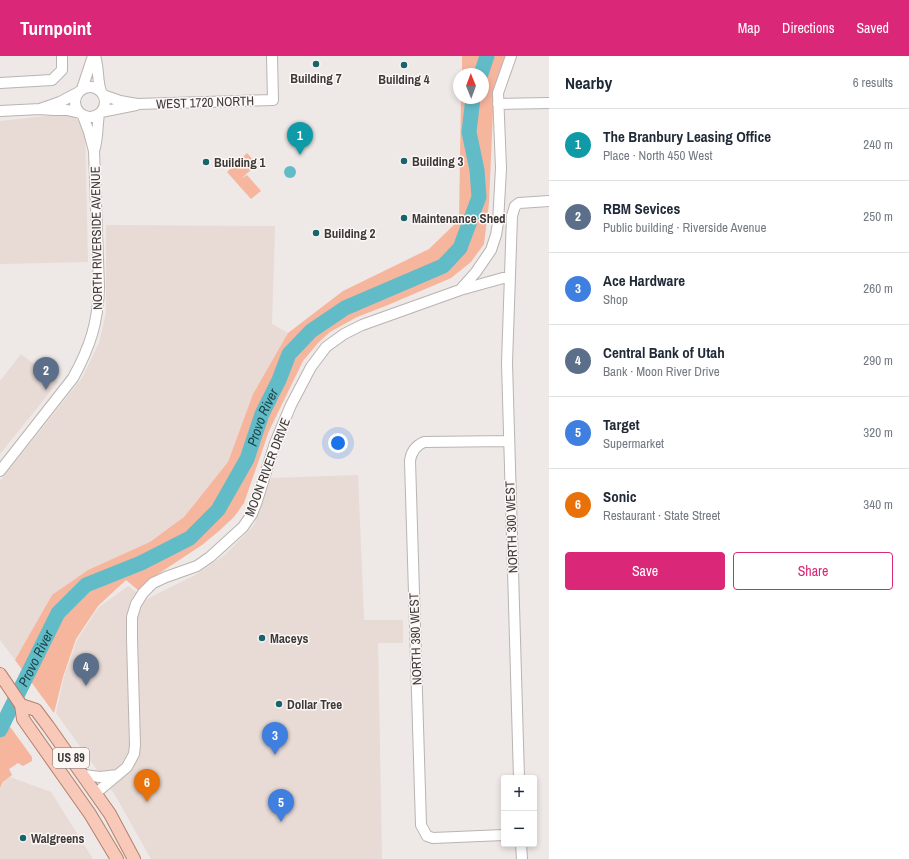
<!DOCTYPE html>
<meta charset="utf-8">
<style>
:root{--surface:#fff;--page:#f2f2f3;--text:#1f2937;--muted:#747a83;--line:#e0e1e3;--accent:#db2777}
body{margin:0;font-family:"Archivo Narrow",sans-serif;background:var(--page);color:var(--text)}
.controls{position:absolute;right:12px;bottom:12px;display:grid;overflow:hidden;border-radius:4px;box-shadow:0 2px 6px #0003}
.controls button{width:36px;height:36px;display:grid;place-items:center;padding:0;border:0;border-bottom:1px solid var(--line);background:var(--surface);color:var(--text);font:20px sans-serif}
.compass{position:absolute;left:453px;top:12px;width:36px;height:36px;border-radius:50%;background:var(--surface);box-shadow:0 2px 6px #0003;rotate:359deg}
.you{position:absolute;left:338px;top:387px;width:14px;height:14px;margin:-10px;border:3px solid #fff;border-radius:50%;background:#1a73e8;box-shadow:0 0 0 6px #1a73e833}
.badge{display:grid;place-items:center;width:26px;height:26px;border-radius:50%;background:var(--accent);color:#fff;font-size:13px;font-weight:700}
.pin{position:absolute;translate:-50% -33px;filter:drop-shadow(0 1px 2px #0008)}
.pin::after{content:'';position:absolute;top:21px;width:14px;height:12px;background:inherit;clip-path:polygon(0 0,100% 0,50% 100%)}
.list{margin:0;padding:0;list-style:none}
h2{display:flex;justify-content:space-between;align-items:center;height:52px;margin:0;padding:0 16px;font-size:17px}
h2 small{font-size:13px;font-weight:400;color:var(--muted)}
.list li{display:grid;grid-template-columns:26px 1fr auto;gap:12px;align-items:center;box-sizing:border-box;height:72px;padding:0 16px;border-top:1px solid var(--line)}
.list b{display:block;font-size:15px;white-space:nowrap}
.list p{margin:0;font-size:13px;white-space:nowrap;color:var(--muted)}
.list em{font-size:13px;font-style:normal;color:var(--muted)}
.actions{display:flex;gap:8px;padding:12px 16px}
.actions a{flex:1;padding:9px 0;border:1px solid var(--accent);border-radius:4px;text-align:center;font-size:14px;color:var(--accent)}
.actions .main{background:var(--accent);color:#fff}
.map{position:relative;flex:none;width:549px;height:803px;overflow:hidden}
header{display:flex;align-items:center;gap:24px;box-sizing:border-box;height:56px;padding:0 20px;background:var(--accent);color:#fff}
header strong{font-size:19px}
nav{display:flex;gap:22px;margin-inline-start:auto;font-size:14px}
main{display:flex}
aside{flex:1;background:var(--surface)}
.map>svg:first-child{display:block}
.built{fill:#e8dad5}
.green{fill:#f6b59d}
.water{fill:#62bcc8}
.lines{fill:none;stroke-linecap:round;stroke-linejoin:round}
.river{stroke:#62bcc8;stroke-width:15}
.minor-casing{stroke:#b9b4b2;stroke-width:12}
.major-casing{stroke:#b3806d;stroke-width:14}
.minor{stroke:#fff;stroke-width:10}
.major{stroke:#f8c9b8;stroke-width:12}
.poi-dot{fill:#17656b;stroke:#fcf6f4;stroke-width:1.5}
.labels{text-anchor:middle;stroke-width:3;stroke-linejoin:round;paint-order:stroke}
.shield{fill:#fcf6f4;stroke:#767372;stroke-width:1}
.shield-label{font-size:12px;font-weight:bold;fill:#3d3b3a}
.poi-label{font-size:13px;font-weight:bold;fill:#3d3b3a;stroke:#fcf6f4;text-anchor:start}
.street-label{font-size:13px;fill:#3d3b3a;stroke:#fcf6f4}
.water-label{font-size:14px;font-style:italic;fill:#1d464c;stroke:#fcf6f4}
</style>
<header>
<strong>Turnpoint</strong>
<nav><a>Map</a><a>Directions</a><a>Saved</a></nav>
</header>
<main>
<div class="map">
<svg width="549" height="803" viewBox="0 0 549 803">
<rect width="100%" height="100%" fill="#eee8e6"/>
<!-- built -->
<path class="built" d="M64,58l9,2 5,4 3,3 4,11 3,128 -88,2v-143z
M106,169l169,1 -3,98 16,9 -35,61 -25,68 -44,55 -33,25 -63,28 -36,25 -37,65 -15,-20v-159l82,-103 17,-35 7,-30z
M21,298l37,28 -58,72v-73z
M358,419l6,145h39v23h-25l4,216h-231l-36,-64 -59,-82 8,-36 13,-37 21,-32 30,-22 19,13 52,-26 27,-19 28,-29 17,-47z
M10,721l41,15 42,67h-93v-70l4,-7z"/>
<!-- green -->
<path class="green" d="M462,0h43l-11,33 -5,114 -5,41 -13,18 -20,16 -63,27 -31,12 -27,15 -12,11 -15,18 -34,70 -25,72 -10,14 -15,14 -17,14 -47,31 -16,15 -13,-11 -28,26 -22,33 -13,38 -9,36 -39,-53 37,-65 36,-25 62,-28 34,-25 44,-55 25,-68 35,-61 55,-42 86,-42 30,-29 2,-122h22v-24h-21z
M247,97l10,11 -16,15 6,-4 14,16 -10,8 -24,-27z
M0,657l32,44v4l-9,5 -5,-3 -9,6 3,6 -9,7 -3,6z"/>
<!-- water -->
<path class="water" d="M284 116a6 6 0 1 1 12 0a6 6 0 1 1-12 0Z"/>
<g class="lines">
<!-- river -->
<g class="river">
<path d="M481,18l6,-18"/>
<path id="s1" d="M0,674l58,-117 28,-28 55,-22 49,-25 28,-28 29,-51 15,-45 17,-34 10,-26 22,-23 34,-23 98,-42 17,-18 19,-51 -2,-27 -8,-38 4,-34"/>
</g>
<defs>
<path id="minor" d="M95,0c4,12 2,24 6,36
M0,27l52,-3 10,-10v-14
M75 46a15 15 0 1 1 30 0a15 15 0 1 1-30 0Z
M82,33l11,-33
M103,39l17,6 17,3 136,-4 -1,-44
M498,48l51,-1
M40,53l20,-7 19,-10
M0,55l40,-2 13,1h14l13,3
M101,56l35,-7
M94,95c4,-12 3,-24 5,-37
M460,234l16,-18 15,-22 5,-15 2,-12 3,-55 -3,-75 13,-37
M0,415l73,-93c17,-31 25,-55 26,-91l-5,-136 -5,-19 -6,-16
M84,719l16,2 18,-2
M519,722l-12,-415 5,-147 3,-10 4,-3 30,-2
M96,737l31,-26 7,-13 1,-9 -3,-106v-22l4,-13 7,-11 10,-10 13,-6 31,-11 13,-9 33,-30 9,-13 5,-13 18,-58 16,-38 20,-38 15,-20 18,-13 18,-9 98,-35 50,-14
M504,779l-71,3 -6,-2 -6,-11 -11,-364c1,-9 5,-15 14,-19l85,-1
M521,788l1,15"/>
<path id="major" d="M0,618l21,31 2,14 67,95 27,45
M21,649l15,5 12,16 62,88 24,45"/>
</defs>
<!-- minor casing -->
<use href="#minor" class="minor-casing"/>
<!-- major casing -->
<use href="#major" class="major-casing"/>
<!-- minor -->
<use href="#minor" class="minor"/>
<!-- major -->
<use href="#major" class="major"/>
</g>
<!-- markers -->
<g class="poi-dot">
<circle cx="316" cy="8" r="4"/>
<circle cx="404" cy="9" r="4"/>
<circle cx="404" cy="105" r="4"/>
<circle cx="206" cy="106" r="4"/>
<circle cx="404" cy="162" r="4"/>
<circle cx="316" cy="177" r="4"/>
<circle cx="262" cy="582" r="4"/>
<circle cx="279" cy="648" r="4"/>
<circle cx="23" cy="782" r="4"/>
</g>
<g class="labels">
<!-- shield labels -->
<rect class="shield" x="53" y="692" width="36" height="20" rx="3"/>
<g class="shield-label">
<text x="71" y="706">US 89</text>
</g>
<!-- poi labels -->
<g class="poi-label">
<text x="316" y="27" text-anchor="middle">Building 7</text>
<text x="404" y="28" text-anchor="middle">Building 4</text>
<text x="412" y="110">Building 3</text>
<text x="214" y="111">Building 1</text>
<text x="412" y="167">Maintenance Shed</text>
<text x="324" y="182">Building 2</text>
<text x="270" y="587">Maceys</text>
<text x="287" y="653">Dollar Tree</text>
<text x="31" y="787">Walgreens</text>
</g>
<!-- street labels -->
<g class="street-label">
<text transform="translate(205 46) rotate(-2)" y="5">WEST 1720 NORTH</text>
<text transform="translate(96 182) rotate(-91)" y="5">NORTH RIVERSIDE AVENUE</text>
<text transform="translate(267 411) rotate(-69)" y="5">MOON RIVER DRIVE</text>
<text transform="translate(511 471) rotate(-92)" y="5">NORTH 300 WEST</text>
<text transform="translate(415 583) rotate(-92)" y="5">NORTH 380 WEST</text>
</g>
<!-- water labels -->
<g class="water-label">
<text dy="5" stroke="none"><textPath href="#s1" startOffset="427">Provo River</textPath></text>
<text dy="5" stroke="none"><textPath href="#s1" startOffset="80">Provo River</textPath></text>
</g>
</g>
</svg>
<div class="controls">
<button>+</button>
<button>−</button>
</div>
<svg class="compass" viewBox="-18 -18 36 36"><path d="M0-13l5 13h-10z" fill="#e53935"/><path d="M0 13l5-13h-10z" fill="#747a83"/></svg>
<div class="you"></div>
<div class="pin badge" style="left:300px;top:99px;background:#0f9aa8">1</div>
<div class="pin badge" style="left:46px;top:334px;background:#5c6f8a">2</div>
<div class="pin badge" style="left:275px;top:699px;background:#3f7fe0">3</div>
<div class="pin badge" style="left:86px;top:630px;background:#5c6f8a">4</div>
<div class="pin badge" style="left:281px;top:766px;background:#3f7fe0">5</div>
<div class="pin badge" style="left:147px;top:746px;background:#e8710a">6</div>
</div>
<aside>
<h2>Nearby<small>6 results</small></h2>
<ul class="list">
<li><span class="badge" style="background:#0f9aa8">1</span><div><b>The Branbury Leasing Office</b><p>Place · North 450 West</p></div><em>240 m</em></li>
<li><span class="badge" style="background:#5c6f8a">2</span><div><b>RBM Sevices</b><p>Public building · Riverside Avenue</p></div><em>250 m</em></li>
<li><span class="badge" style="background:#3f7fe0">3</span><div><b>Ace Hardware</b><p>Shop</p></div><em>260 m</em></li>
<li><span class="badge" style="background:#5c6f8a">4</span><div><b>Central Bank of Utah</b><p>Bank · Moon River Drive</p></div><em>290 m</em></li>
<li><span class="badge" style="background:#3f7fe0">5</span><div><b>Target</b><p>Supermarket</p></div><em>320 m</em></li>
<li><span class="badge" style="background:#e8710a">6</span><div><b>Sonic</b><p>Restaurant · State Street</p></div><em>340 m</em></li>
</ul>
<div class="actions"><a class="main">Save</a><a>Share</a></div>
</aside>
</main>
